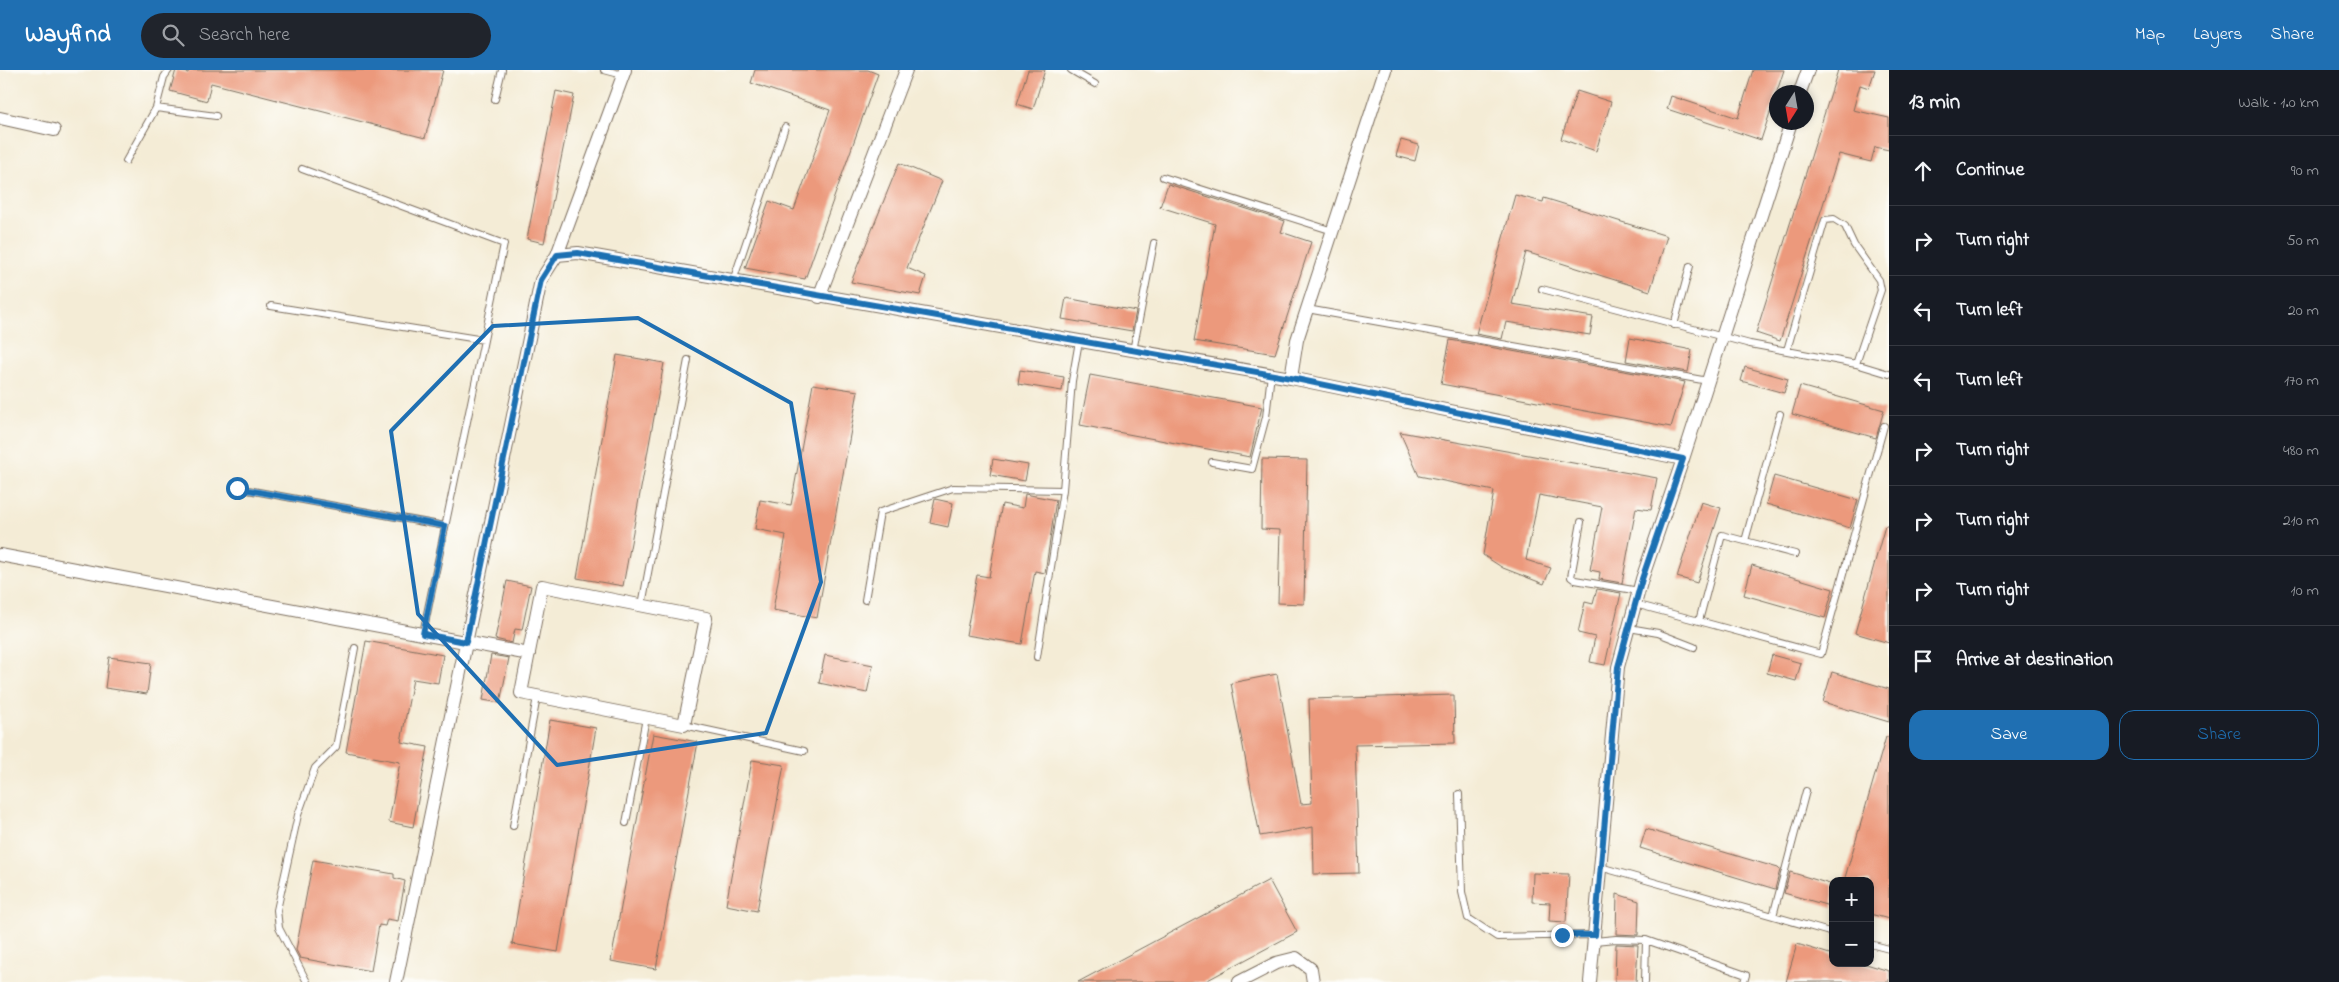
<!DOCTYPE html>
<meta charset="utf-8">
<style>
:root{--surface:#171b24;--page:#20242c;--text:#f1f3f6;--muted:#9ea1a6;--line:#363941;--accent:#1f6fb2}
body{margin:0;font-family:"Indie Flower",sans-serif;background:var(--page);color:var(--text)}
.controls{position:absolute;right:15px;bottom:15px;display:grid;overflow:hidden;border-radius:10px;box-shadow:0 2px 8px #0003}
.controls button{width:45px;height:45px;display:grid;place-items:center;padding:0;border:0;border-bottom:1px solid var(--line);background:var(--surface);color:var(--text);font:25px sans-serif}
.compass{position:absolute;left:1769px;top:15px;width:45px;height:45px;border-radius:50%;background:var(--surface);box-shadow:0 2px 8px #0003;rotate:191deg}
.stop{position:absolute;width:15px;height:15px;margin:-11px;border:4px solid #1f6fb2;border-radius:50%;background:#fff}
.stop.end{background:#1f6fb2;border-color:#fff;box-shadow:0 1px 5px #0008}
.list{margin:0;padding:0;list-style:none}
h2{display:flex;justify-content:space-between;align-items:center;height:65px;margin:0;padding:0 20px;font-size:21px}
h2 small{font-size:16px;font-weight:400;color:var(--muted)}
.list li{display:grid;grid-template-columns:32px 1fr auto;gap:15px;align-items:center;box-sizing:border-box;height:70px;padding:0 20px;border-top:1px solid var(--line)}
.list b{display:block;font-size:19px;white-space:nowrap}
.list em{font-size:16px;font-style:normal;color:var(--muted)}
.actions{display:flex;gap:10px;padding:15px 20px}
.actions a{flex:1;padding:11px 0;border:1px solid var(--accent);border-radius:15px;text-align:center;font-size:18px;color:var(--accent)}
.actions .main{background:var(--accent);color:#fff}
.icon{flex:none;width:28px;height:28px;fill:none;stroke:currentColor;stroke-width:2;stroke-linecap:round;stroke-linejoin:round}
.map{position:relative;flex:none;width:1889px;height:912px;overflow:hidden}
header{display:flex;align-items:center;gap:30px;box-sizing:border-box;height:70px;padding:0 25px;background:var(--accent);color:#fff}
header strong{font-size:24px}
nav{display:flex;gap:28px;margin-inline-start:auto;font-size:18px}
.search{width:350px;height:45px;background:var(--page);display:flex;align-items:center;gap:12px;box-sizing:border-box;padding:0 18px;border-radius:28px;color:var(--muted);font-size:19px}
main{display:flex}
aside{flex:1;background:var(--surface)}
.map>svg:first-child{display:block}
.building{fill:#ec997c}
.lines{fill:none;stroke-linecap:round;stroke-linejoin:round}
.lane-casing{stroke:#7c6e5e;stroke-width:8}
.street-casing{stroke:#7c6e5e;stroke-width:14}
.lane{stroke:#fff;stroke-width:6}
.street{stroke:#fff;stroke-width:12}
.route{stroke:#1f6fb2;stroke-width:6}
.marked{fill:none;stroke:#1f6fb2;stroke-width:4;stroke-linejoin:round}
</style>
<header>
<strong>Wayfind</strong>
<div class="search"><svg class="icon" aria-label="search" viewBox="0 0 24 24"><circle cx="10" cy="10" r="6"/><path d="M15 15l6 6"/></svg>Search here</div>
<nav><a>Map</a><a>Layers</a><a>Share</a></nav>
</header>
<main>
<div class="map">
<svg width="1889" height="912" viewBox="0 0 1889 912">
<rect width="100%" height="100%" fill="#fdfcf7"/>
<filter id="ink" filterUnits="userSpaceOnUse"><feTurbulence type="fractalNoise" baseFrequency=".02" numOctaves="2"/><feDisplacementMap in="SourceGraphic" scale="10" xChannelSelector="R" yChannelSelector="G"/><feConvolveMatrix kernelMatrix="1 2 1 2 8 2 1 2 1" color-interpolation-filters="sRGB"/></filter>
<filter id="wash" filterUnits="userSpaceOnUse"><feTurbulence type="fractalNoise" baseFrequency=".0096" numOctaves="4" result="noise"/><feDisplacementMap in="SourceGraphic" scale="20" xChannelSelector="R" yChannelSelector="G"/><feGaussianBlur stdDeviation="1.12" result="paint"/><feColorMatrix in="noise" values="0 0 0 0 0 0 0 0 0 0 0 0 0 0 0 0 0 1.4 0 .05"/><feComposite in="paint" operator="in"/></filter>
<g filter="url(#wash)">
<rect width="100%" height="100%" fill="#f4ecd6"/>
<g id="blocks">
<!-- building -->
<path class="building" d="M176,0l12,3 1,-3h254l-18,68 -214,-55 -4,18 -37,-10z
M755,0h113l10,4 -73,205 -60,-11 24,-67 25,9 36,-100 -79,-27z
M1028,0h17l-12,39 -16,-5z
M1753,0h31l-23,70 -94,-31 4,-13 67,22z
M1838,0h37l-6,18 -9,-3 -7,25 36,8v32l-14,-3 -4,15 -32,-8 -59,187 -24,-8z
M556,21l18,4 -30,148 -17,-4z
M1577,21l34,11 -15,49 -35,-12z
M1401,70l18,5 -4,16 -19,-5z
M899,93l43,18 -35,87 19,8 -6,19 -69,-13z
M1168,114l117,37 -4,11 30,10 -36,112 -81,-13 21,-117 -55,-17z
M1515,125l28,7 1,-4 123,38 -17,55 -124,-39 -14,52 81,13 -3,18 -84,-13 -4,17 -26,-5z
M1066,228l70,13 -4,20 -70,-12z
M1630,268l62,12 -4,22 -62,-11z
M1450,270l235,42 -14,45 -230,-43z
M617,285l47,8 -41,223 -46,-8z
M1745,297l43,12 -4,14 -43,-12z
M1020,300l44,7 -2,14 -44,-7z
M1090,305l172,32 -12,50 -170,-32z
M813,314l45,7 -41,227 -44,-8 13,-75 -31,-6 5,-29 31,5z
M1800,316l84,24 -8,28 -84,-24z
M1400,362l257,46 -6,32 -15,-2 -14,75 -23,-4 1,-7 -10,-2 12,-63 -63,-12 -13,65 25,8 -7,16 -41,-16 -20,-13 11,-64 -75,-15z
M993,389l35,6 -3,16 -35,-6z
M1262,389l45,1 -3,144 -26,-1 2,-73 -19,-1z
M1774,406l84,24 -8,28 -84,-24z
M1025,424l31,6 -11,73 -10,-2 -13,73 -56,-9 11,-60 12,2 13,-73 21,4z
M935,429l18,4 -5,24 -18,-4z
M1701,432l20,6 -24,75 -20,-6z
M1885,456h4v117l-34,-10z
M1752,495l81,24 -8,29 -81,-23z
M507,511l24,5 -9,44 -7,-1 -3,14 -17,-4z
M1597,519l24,4 -16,72 -15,-3 5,-25 -17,-4 7,-31 8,2z
M366,571l77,14 -5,28 -25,-4 -12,63 27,5 -15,80 -24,-5 11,-60 -54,-10z
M491,585l18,3 -9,45 -17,-3z
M825,585l48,10 -6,28 -48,-10z
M1772,585l29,8 -5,18 -29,-8z
M109,587l42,6 -4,31 -42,-6z
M1832,602l57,17v33l-66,-20z
M1277,604l24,130 11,-1 -3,-104 145,-4 1,48 -100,2 4,128 -45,1 -1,-47 -53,9 -29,-153z
M550,650l46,8 -38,224 -46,-8z
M653,664l45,8 -42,227 -45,-8z
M1886,667h3v182l-19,-5v-33h-26z
M752,690l32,5 -27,146 -31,-6z
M1646,759l132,39 2,2 -5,19 -135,-41z
M313,790l81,14v4l11,3 -7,40 -11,-2 -2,7 -6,-1 -8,46 -71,-13 -4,-8z
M1790,802l43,13v22l-49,-14z
M1533,803l36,1 -3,48 -17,-1 1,-18 -18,-1z
M1269,810l28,52 -93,50h-126z
M1617,824l22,7 -1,34 -22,-1z
M1616,874l22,1 -2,37h-21z
M1797,874l36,11v8h30l26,8v11h-103z"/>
</g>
</g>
<g filter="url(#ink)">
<use href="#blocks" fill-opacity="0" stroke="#7c6e5e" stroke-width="1"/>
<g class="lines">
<defs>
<path id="lane" d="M169,0l-5,7 -8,31 60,8
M604,0l19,5
M1071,0l24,14
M495,29l7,-29
M126,91l30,-53
M302,99l202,75 -81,389
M1163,107l170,54
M733,211l52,-154
M1542,219l208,55 106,20 33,10
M271,236l213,34
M1307,239l401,72
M1674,255l16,-59
M1787,280l38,-130 9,-1 11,7 9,19 25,35 2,10 -25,74
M1133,281l21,-108
M1212,392l40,7 14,-52 5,-43
M237,418l208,38
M1581,452l-10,55 4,3 64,11
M1745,471l50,13
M865,530l15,-88 73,-24 110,2 9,-109 7,-40
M1635,534l64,17 23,-86 23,6 35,-127
M642,535l46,-245
M1699,551l122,33 63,-228
M1629,558l29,5 36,14
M1037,587l26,-167
M684,655l120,26
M1459,724l3,98 6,26 29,19 98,-2
M626,753l20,-105
M513,756l24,-129
M1600,797l233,66
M1773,846l33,-125
M1594,871l22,-2 30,1 100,35 -2,7
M1870,874l19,5
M307,912l-28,-54 -2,-18 21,-95 17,-47 21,-21 19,-99
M1645,912l1,-42"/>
<path id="street" d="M1800,22l8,-22
M0,48l54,12
M557,185l68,-185
M819,227l87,-227
M1291,308l6,-38 88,-270
M0,485l529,99
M542,516l164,32 -22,107 -163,-32z
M396,912l145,-702 16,-25 21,-2 713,125 392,81
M1239,912l37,-19 20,-5 15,11 2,13
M1590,912l28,-315 24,-88 41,-120 108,-337"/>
</defs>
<!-- lane casing -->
<use href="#lane" class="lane-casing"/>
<!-- street casing -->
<use href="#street" class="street-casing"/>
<!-- lane -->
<use href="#lane" class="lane"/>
<!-- street -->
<use href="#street" class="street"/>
</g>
</g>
<g class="lines" filter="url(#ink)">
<!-- route -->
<path class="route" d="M237,418l208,38 -22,108 43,8 75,-362 16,-25 21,-2 713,125 392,81 -41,120 -24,88 -23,268h-33"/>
</g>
<!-- marked area -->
<path class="marked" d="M638,248l153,85 30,179 -55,151 -209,32 -139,-151 -27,-183 102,-105z"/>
</svg>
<div class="controls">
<button>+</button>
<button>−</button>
</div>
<svg class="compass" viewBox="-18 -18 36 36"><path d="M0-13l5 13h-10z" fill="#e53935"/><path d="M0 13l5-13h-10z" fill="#9ea1a6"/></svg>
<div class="stop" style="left:237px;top:418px"></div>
<div class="stop end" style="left:1562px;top:865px"></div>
</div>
<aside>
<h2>13 min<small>Walk · 1.0 km</small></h2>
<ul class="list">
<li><svg class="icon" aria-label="ahead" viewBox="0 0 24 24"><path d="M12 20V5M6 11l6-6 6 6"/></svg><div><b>Continue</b></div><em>90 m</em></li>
<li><svg class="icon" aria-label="right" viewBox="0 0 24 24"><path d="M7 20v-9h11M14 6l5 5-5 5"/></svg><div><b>Turn right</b></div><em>50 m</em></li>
<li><svg class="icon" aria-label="left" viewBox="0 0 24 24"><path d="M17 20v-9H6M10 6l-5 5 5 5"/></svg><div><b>Turn left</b></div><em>20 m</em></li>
<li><svg class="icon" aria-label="left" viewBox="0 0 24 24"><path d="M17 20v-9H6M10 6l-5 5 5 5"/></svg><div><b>Turn left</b></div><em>170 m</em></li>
<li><svg class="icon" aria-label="right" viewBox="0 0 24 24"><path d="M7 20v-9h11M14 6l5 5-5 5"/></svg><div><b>Turn right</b></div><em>480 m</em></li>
<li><svg class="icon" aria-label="right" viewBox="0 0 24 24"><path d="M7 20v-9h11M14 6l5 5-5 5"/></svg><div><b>Turn right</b></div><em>210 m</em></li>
<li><svg class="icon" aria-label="right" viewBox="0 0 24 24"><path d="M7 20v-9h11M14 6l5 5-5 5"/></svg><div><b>Turn right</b></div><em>10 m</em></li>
<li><svg class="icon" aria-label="arrive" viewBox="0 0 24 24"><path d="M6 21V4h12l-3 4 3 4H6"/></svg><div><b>Arrive at destination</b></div></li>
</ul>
<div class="actions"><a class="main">Save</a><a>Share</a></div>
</aside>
</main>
